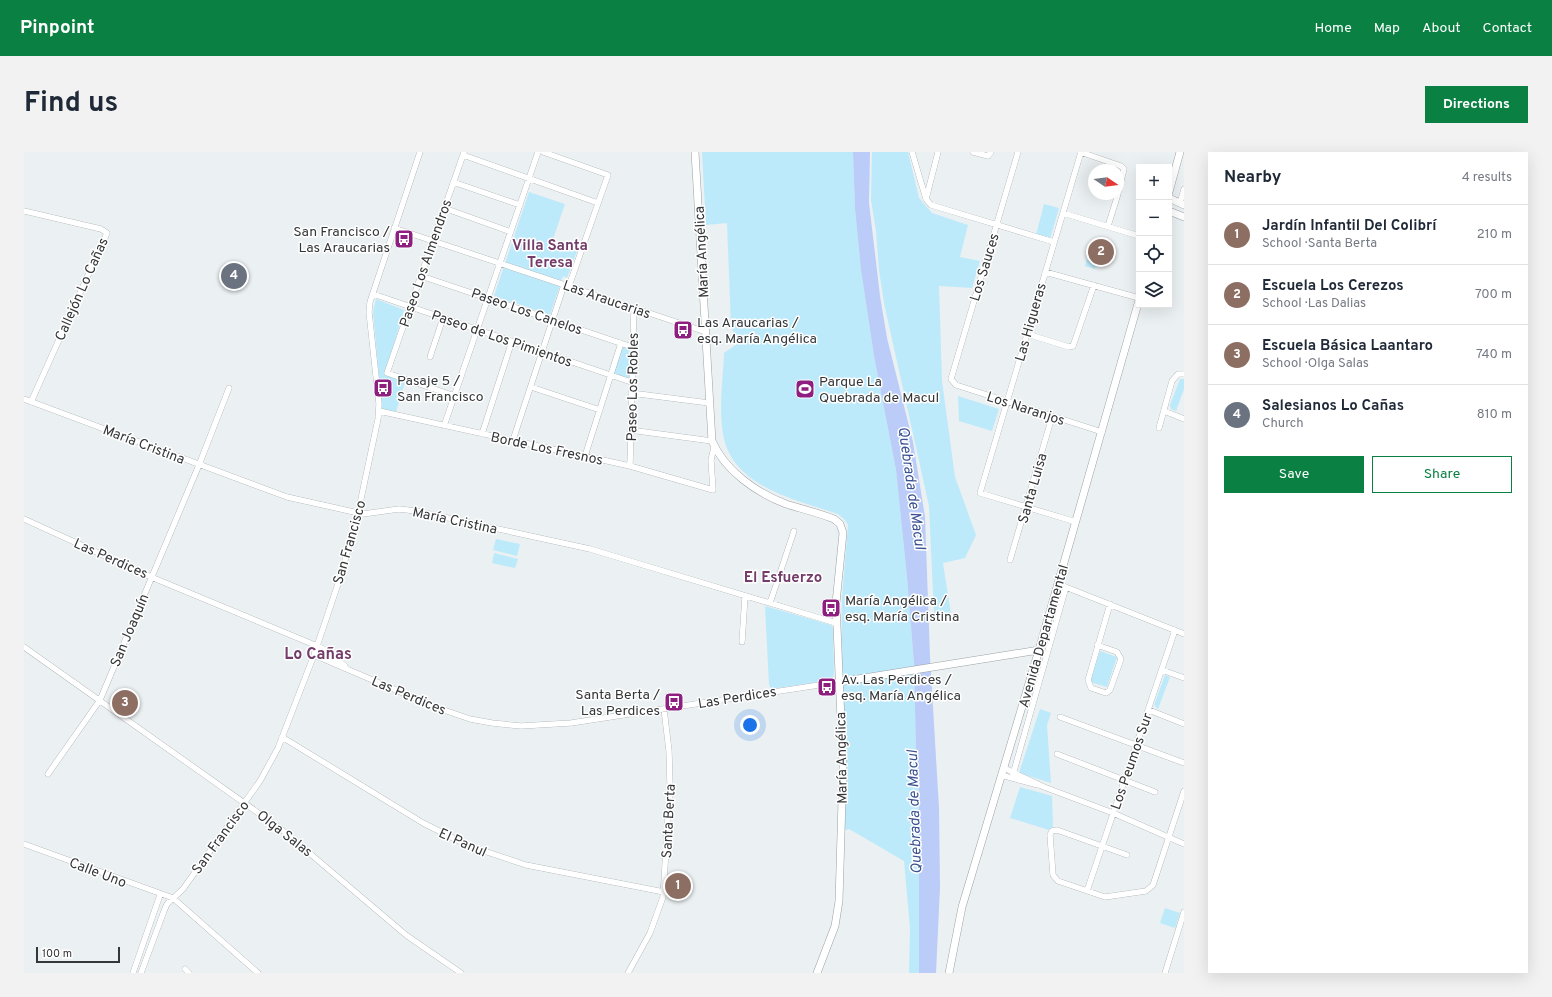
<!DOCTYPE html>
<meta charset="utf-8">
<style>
:root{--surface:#fff;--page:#f2f2f3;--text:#1f2937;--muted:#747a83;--line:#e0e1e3;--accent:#0b8043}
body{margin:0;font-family:Overpass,sans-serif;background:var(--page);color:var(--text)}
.controls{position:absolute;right:12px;top:12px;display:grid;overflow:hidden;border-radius:0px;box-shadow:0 4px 16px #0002}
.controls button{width:36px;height:36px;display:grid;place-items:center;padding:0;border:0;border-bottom:1px solid var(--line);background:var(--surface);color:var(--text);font:20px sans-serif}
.compass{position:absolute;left:1064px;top:12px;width:36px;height:36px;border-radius:50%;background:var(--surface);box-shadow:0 4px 16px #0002;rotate:103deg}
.scale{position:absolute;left:12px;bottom:10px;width:84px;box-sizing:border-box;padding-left:4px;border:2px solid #343637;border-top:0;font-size:11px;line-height:14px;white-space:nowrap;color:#343637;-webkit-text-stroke:3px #fff;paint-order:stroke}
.you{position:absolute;left:726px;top:573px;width:14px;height:14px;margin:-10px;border:3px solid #fff;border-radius:50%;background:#1a73e8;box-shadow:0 0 0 6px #1a73e833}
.badge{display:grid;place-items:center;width:26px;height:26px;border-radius:50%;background:var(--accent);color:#fff;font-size:13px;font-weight:700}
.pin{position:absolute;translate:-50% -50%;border:2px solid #fff;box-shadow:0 1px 4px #0006}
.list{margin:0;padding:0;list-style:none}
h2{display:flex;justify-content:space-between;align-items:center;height:52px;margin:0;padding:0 16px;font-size:17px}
h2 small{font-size:13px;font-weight:400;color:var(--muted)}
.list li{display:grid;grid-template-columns:26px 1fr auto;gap:12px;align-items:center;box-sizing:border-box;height:60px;padding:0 16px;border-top:1px solid var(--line)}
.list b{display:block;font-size:15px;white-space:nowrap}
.list p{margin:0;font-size:13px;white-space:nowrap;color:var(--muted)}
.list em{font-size:13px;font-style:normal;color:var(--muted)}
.actions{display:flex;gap:8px;padding:12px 16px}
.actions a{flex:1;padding:9px 0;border:1px solid var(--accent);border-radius:0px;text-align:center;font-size:14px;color:var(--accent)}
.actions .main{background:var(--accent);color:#fff}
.icon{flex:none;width:22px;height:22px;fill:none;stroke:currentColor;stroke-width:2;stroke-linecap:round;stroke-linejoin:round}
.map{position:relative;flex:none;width:1160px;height:821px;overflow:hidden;border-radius:0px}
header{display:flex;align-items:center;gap:24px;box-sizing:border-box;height:56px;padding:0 20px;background:var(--accent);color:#fff}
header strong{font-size:19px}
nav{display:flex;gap:22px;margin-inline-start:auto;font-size:14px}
.intro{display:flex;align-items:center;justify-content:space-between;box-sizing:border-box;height:96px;padding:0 24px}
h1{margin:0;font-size:28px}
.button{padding:10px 18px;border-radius:0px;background:var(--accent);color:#fff;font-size:14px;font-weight:700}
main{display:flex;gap:24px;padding:0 24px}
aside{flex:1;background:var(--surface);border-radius:0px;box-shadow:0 4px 16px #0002}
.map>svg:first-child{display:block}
.green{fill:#bceafa}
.water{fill:#baccf7}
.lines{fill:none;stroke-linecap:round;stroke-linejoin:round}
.minor-casing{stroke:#9ca1a3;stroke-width:6}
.tertiary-casing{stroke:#9ca1a3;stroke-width:8}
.minor{stroke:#fff;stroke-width:5.5}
.tertiary{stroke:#fff;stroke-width:7}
.labels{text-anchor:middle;stroke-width:3;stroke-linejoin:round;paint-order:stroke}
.poi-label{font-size:14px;fill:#343637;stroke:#fff;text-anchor:start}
.street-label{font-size:14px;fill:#343637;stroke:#fff}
.neighbourhood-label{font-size:15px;font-weight:bold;fill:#733c6a;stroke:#fff}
.water-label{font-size:15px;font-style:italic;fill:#3a5291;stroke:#fff}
.quarter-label{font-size:16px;font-weight:bold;fill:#733c6a;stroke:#fff}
</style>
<header>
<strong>Pinpoint</strong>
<nav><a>Home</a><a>Map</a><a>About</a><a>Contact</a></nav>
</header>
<div class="intro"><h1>Find us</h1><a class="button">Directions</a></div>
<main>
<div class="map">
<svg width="1160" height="821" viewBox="0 0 1160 821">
<rect width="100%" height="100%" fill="#ebf0f2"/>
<!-- green -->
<path class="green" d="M678,0h151l2,57 6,61 13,86 22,114 11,107 7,87 2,89 3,41v179h-10l1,-45 -6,-67 -55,-32 -4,1 -4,-154 1,-78 6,-73 -3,-5 -7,-6c-41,-14 -102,-26 -114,-75 -6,-26 -1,-60 0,-86l13,-9 -6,-19 -4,-102 -21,2z
M848,0h36l11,46 13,15 36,12 -8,32 20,4 -8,27 -33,-2 3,95 13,96 21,58 -11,23 -22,5 8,51h-17l-5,-108 -45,-203 -5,-33 -3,-39 -5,-31z
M505,40l36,12 -13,38 25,9 -10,27 -4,-2 -13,39 -56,-19z
M1020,52l15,4 -9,31 -14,-4z
M1067,93l9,3 -5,21 -10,-3z
M352,147l28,11 -19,64 20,8 -9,30 -14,-3 -9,-97z
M598,193l8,2 -1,31h-2l-14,-4z
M1156,227h4v10l-8,22 -5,-2 -1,-4z
M934,244l41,13 -7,22 -33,-10z
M472,387l24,5 -3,12 -24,-6z
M470,401l24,6 -3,9 -23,-5z
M741,454l66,19 2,3 1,46 -2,6 -61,9 -2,-5z
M1076,499l17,6 -10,30 -17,-5z
M1141,523l5,2 -12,32 -4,-4z
M1016,557l11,4 -4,12 4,58 -32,-10z
M996,635l32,9 1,31 -4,3 -39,-12z
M1141,756l15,5 -5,15 -15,-5z"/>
<!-- water -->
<path class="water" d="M829,0h17l-1,51 11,93 7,42 26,104 12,75 5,140 9,151 1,79 -4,86h-17v-179l-3,-41 -2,-89 -7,-87 -11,-107 -22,-114 -13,-86 -6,-61z"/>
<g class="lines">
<defs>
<path id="minor" d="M519,0l65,23 -39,111
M888,0l14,47 5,6 123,37
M949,0l15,4 3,-4
M994,0l-67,227 5,6 146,47
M1056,0l41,14 3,3 -6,24
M439,3l135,48
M429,30l67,23
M902,47l12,-47
M1156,51l4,-14
M420,56l67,24
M0,59l77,18 6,4 -76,169
M1039,61l76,23
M1084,74l10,-32
M370,76l312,104
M1021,120l94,26
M397,124l211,71
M349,142l258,88
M1003,182l42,13 4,-1 21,-61
M406,205l13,-39
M507,235l69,23
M607,241l78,10
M431,244l-68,-23 77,-221
M0,247l263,98 76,17 36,-5 17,2 174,38 246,74
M355,259l251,55 83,24 -2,-30 3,-13
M1140,259l20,8
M420,274l94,-274
M1135,276l13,-47 6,-7h6
M606,278l82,11
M458,282l30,-93
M489,288l51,-155
M561,304l36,-113
M606,314l4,-158
M0,367l127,58 171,71 23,18
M1052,370l-96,-29 101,-341
M986,408l42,-143
M1034,432l126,50
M746,451l24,-72
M718,490l3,-46
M1073,493l20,7 4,7 -11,31 -4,3 -15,-5 -3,-8 22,-76
M0,495l257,182 125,106 55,38
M290,503l124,53 32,11 22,4 29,3 50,-3 268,-41
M1138,518l22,8
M1125,558l35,14
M1036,565l124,46
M258,585l141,86 46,23 57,19 138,27
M1033,602l98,38
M980,616l40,19 69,26 71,31
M24,622l52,-74 99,-235 30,-77
M977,623l37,10
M988,626l54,-191
M0,692l149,54 85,75
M1103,703l-70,-25 -5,1 -2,4 3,40 5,6 47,16 41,-6 7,-6 31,-94
M1063,739l88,-261
M161,817l4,4
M109,821l27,-78
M117,821l23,-62 3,-7 16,-15 77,-108 18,-33 36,-93 27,-80 17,-62 20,-94 1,-15 -10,-92 1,-10 50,-150
M604,821l22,-40 13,-36 7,-112 -1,-34 -5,-42
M1141,821l19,-61"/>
<path id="tertiary" d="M671,0l17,289c13,30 45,52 74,63 16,5 33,9 48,15l6,5 3,9 -7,70 7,164 -4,134 -4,25 -18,47
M1145,40l11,-40
M1145,46l15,7
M1145,59l15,6
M815,530l200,-32
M925,821l13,-66 77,-257 100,-350"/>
</defs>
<!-- minor casing -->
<use href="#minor" class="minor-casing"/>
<!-- tertiary casing -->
<use href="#tertiary" class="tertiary-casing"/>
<!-- minor -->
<use href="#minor" class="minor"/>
<!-- tertiary -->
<use href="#tertiary" class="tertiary"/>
</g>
<!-- icons -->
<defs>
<symbol id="bus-square" viewBox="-11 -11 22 22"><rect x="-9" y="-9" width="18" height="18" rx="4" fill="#8e1f81" stroke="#fff"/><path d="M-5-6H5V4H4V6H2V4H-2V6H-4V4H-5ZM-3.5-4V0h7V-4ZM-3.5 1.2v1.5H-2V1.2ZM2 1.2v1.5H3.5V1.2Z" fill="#fff"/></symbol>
<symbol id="stadium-square" viewBox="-11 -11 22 22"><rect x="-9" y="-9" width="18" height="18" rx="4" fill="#8e1f81" stroke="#fff"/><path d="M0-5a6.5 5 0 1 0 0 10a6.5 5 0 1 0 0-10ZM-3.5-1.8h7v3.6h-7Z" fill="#fff"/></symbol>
</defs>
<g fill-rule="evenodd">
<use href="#bus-square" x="369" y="76" width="22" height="22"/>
<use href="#bus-square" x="648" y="167" width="22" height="22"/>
<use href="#bus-square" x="348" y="225" width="22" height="22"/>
<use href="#stadium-square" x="770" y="226" width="22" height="22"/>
<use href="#bus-square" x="796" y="445" width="22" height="22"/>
<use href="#bus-square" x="792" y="524" width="22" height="22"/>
<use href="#bus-square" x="639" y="539" width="22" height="22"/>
</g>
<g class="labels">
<!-- poi labels -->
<g class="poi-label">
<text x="366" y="84" text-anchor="end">San Francisco /<tspan x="366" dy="16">Las Araucarias</tspan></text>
<text x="673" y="175">Las Araucarias /<tspan x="673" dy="16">esq. María Angélica</tspan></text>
<text x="373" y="233">Pasaje 5 /<tspan x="373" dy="16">San Francisco</tspan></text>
<text x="795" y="234">Parque La<tspan x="795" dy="16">Quebrada de Macul</tspan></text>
<text x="821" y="453">María Angélica /<tspan x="821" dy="16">esq. María Cristina</tspan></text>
<text x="817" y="532">Av. Las Perdices /<tspan x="817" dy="16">esq. María Angélica</tspan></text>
<text x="636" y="547" text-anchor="end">Santa Berta /<tspan x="636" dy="16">Las Perdices</tspan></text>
</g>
<!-- street labels -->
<g class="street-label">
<text transform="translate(677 100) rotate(-93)" y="5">María Angélica</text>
<text transform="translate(401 111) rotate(-71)" y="5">Paseo Los Almendros</text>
<text transform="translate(960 115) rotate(-73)" y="5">Los Sauces</text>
<text transform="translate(57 137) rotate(-66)" y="5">Callejón Lo Cañas</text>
<text transform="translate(583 147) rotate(19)" y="5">Las Araucarias</text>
<text transform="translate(503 159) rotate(19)" y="5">Paseo Los Canelos</text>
<text transform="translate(1006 170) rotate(-74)" y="5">Las Higueras</text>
<text transform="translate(478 186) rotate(19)" y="5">Paseo de Los Pimientos</text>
<text transform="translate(608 235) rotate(-89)" y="5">Paseo Los Robles</text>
<text transform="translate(1002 256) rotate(18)" y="5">Los Naranjos</text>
<text transform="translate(120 292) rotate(21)" y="5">María Cristina</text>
<text transform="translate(523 296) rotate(12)" y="5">Borde Los Fresnos</text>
<text transform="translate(1008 336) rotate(-74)" y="5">Santa Luisa</text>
<text transform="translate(431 368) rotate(12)" y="5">María Cristina</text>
<text transform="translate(325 390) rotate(-74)" y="5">San Francisco</text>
<text transform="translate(87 406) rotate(24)" y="5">Las Perdices</text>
<text transform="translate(105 478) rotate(-67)" y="5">San Joaquín</text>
<text transform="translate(1019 484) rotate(-74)" y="5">Avenida Departamental</text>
<text transform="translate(385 543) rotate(23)" y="5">Las Perdices</text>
<text transform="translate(713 545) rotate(-9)" y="5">Las Perdices</text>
<text transform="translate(817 606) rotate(-91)" y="5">María Angélica</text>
<text transform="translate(1107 609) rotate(-71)" y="5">Los Peumos Sur</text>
<text transform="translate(644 669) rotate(-87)" y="5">Santa Berta</text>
<text transform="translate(261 681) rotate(38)" y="5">Olga Salas</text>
<text transform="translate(196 685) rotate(-54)" y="5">San Francisco</text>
<text transform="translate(439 690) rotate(24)" y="5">El Panul</text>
<text transform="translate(74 720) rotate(21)" y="5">Calle Uno</text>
</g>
<!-- neighbourhood labels -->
<g class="neighbourhood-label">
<text x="526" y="98">Villa Santa<tspan x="526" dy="17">Teresa</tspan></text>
<text x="759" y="430">El Esfuerzo</text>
</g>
<!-- water labels -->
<g class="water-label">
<text transform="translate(888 336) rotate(82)" y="5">Quebrada de Macul</text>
<text transform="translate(890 660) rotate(-92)" y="5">Quebrada de Macul</text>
</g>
<!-- quarter labels -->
<g class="quarter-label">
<text x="294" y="507">Lo Cañas</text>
</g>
</g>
</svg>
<div class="controls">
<button>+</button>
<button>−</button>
<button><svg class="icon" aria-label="locate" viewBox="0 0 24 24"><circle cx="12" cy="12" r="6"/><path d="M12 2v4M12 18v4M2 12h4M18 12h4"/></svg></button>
<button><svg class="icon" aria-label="layers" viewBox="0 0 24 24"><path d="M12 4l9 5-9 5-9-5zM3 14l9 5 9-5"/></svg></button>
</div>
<svg class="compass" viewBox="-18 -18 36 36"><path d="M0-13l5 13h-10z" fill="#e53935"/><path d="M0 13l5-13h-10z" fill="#747a83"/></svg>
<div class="scale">100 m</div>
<div class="you"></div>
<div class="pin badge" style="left:654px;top:734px;background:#8d6e63">1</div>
<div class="pin badge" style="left:1077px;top:100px;background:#8d6e63">2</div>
<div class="pin badge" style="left:101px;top:551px;background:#8d6e63">3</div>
<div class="pin badge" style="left:210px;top:124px;background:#6b7280">4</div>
</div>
<aside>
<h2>Nearby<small>4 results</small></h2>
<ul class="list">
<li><span class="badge" style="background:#8d6e63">1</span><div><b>Jardín Infantil Del Colibrí</b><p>School · Santa Berta</p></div><em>210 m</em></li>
<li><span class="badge" style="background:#8d6e63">2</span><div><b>Escuela Los Cerezos</b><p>School · Las Dalias</p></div><em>700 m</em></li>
<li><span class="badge" style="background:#8d6e63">3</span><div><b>Escuela Básica Laantaro</b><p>School · Olga Salas</p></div><em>740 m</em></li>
<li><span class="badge" style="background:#6b7280">4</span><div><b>Salesianos Lo Cañas</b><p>Church</p></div><em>810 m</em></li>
</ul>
<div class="actions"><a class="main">Save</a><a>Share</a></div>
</aside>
</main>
